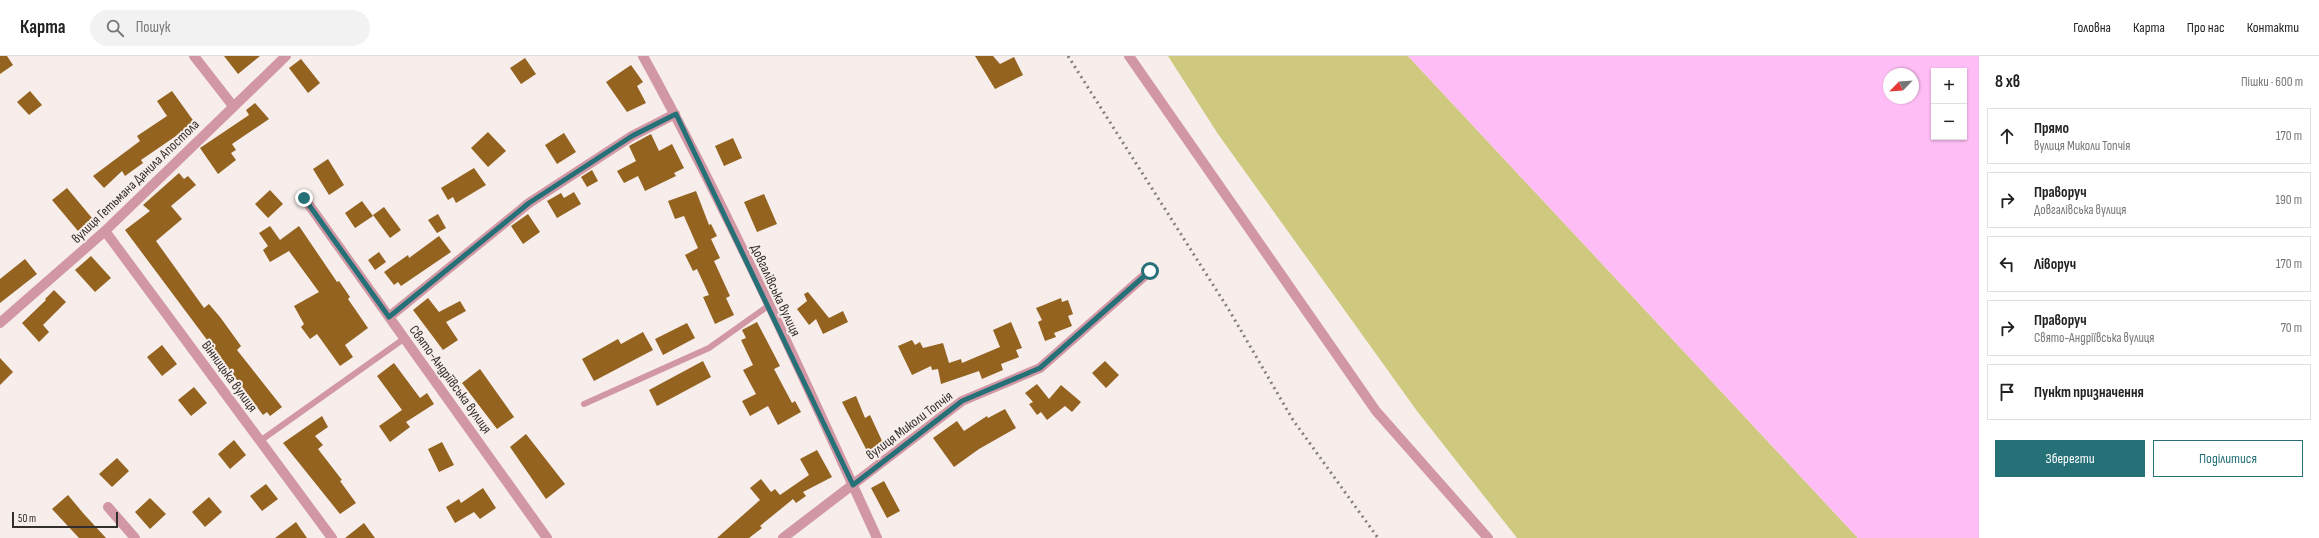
<!DOCTYPE html>
<html lang="uk">
<meta charset="utf-8">
<style>
:root{--surface:#fff;--page:#f2f2f2;--text:#222;--muted:#767676;--line:#e0e0e0;--accent:#267078}
body{margin:0;font-family:"Sofia Sans Condensed",sans-serif;background:var(--page);color:var(--text)}
.controls{position:absolute;right:12px;top:12px;display:grid;overflow:hidden;border-radius:0px;box-shadow:0 1px 3px #0004}
.controls button{width:36px;height:36px;display:grid;place-items:center;padding:0;border:0;border-bottom:1px solid var(--line);background:var(--surface);color:var(--text);font:20px sans-serif}
.compass{position:absolute;left:1883px;top:12px;width:36px;height:36px;border-radius:50%;background:var(--surface);box-shadow:0 1px 3px #0004;rotate:245deg}
.scale{position:absolute;left:12px;bottom:10px;width:106px;box-sizing:border-box;padding-left:4px;border:2px solid #322f2d;border-top:0;font-size:11px;line-height:14px;white-space:nowrap;color:#322f2d;-webkit-text-stroke:3px #f7edea;paint-order:stroke}
.stop{position:absolute;width:12px;height:12px;margin:-9px;border:3px solid #267078;border-radius:50%;background:#fff}
.stop.end{background:#267078;border-color:#fff;box-shadow:0 1px 4px #0008}
.list{margin:0;padding:0;list-style:none}
h2{display:flex;justify-content:space-between;align-items:center;height:52px;margin:0;padding:0 16px;font-size:17px}
h2 small{font-size:13px;font-weight:400;color:var(--muted)}
.list li{display:grid;grid-template-columns:26px 1fr auto;gap:12px;align-items:center;box-sizing:border-box;height:56px;margin:0 8px 8px;padding:0 8px;border:1px solid var(--line);border-radius:0px}
.list b{display:block;font-size:15px;white-space:nowrap}
.list p{margin:0;font-size:13px;white-space:nowrap;color:var(--muted)}
.list em{font-size:13px;font-style:normal;color:var(--muted)}
.actions{display:flex;gap:8px;padding:12px 16px}
.actions a{flex:1;padding:9px 0;border:1px solid var(--accent);border-radius:0px;text-align:center;font-size:14px;color:var(--accent)}
.actions .main{background:var(--accent);color:#fff}
.icon{flex:none;width:22px;height:22px;fill:none;stroke:currentColor;stroke-width:2;stroke-linecap:round;stroke-linejoin:round}
.map{position:relative;flex:none;width:1979px;height:482px;overflow:hidden}
header{display:flex;align-items:center;gap:24px;box-sizing:border-box;height:56px;padding:0 20px;background:var(--surface);border-bottom:1px solid var(--line)}
header strong{font-size:19px}
nav{display:flex;gap:22px;margin-inline-start:auto;font-size:14px}
.search{width:280px;height:36px;background:var(--page);display:flex;align-items:center;gap:10px;box-sizing:border-box;padding:0 14px;border-radius:22px;color:var(--muted);font-size:15px}
main{display:flex}
aside{flex:1;background:var(--surface)}
.map>svg:first-child{display:block}
.green{fill:#cec97e}
.water{fill:#febef5;fill-rule:evenodd}
.building{fill:#93631f}
.lines{fill:none;stroke-linecap:round;stroke-linejoin:round}
.service{stroke:#d297a4;stroke-width:6}
.minor{stroke:#d297a4;stroke-width:10}
.tertiary{stroke:#d297a4;stroke-width:10}
.rail{stroke:#857f7c;stroke-width:3;stroke-dasharray:2 4;stroke-linecap:butt}
.route{stroke:#267078;stroke-width:5}
.labels{text-anchor:middle;stroke-width:4;stroke-linejoin:round;paint-order:stroke}
.street-label{font-size:14px;fill:#322f2d;stroke:#f7edea}
</style>
<header>
<strong>Карта</strong>
<div class="search"><svg class="icon" aria-label="search" viewBox="0 0 24 24"><circle cx="10" cy="10" r="6"/><path d="M15 15l6 6"/></svg>Пошук</div>
<nav><a>Головна</a><a>Карта</a><a>Про нас</a><a>Контакти</a></nav>
</header>
<main>
<div class="map">
<svg width="1979" height="482" viewBox="0 0 1979 482">
<rect width="100%" height="100%" fill="#f7edea"/>
<!-- green -->
<path class="green" d="M1168,0h240l450,482h-341l-100,-127 -199,-277z"/>
<!-- water -->
<path class="water" d="M1408,0h571v482h-121zM1934,15h30v66h-30zM1889,18h24v24h-24z"/>
<!-- building -->
<path class="building" d="M0,0h7l6,9 -13,9z
M224,0h36l-22,18z
M975,0h18l7,8 14,-7 9,18 -28,14z
M525,2l11,16 -15,10 -11,-16z
M301,3l19,24 -12,10 -19,-25z
M631,9l12,17 -6,4 9,17 -19,9 -21,-30z
M30,35l12,14 -13,10 -12,-13z
M172,35l23,32 -54,37 2,3 -18,13 -3,-5 -18,17 -11,-12 47,-35 -3,-5 30,-20 -10,-15z
M255,47l14,16 -37,25 4,6 -5,3 5,7 -18,14 -18,-26 49,-33 -3,-5z
M488,76l18,19 -18,16 -17,-19z
M564,77l12,19 -19,12 -12,-19z
M651,78l8,17 13,-7 12,24 -10,5 2,3 -31,15 -7,-15 -14,7 -7,-12 19,-10 -7,-15z
M733,82l9,20 -18,8 -9,-20z
M328,103l16,26 -15,10 -16,-26z
M474,112l12,17 -30,18 -3,-6 -5,3 -7,-12z
M592,114l6,11 -11,6 -6,-10z
M179,117l5,6 4,-3 8,9 -25,21 11,13 -26,22 48,67 5,-4 11,13 21,29 -4,4 45,57 -12,9 -3,-4 -4,3 -138,-185 25,-19 -7,-6z
M67,132l25,30 -14,13 -26,-31z
M270,134l13,14 -15,14 -13,-14z
M696,135l13,34 2,-1 6,12 -6,3 9,19 -6,3 16,35 -4,2 8,17 -19,9 -12,-27 6,-2 -12,-26 -4,2 -8,-16 13,-7 -14,-32 -9,3 -7,-18z
M574,136l7,12 -24,14 -10,-17 14,-8 3,5z
M764,138l13,30 -20,8 -13,-30z
M362,145l11,15 -18,12 -10,-15z
M384,151l17,23 -11,8 -17,-23z
M438,158l8,14 -9,5 -9,-13z
M528,158l12,18 -17,12 -12,-18z
M270,170l10,14 19,-14 38,56 2,-1 11,16 -2,2 20,29 -23,17 8,12 -13,9 -23,-32 -7,5 -9,-12 3,-3 -10,-18 25,-14 -30,-41 -19,11 -7,-12 5,-4 -9,-13z
M439,180l12,16 -50,34 -3,-4 -4,3 -10,-13 24,-17 1,3z
M379,196l7,10 -11,8 -7,-10z
M91,200l20,22 -16,14 -20,-22z
M25,203l12,15 -37,29v-24z
M54,234l12,12 -23,23 6,7 -10,10 -17,-19 24,-23 -1,-1z
M808,236l21,26 14,-7 5,11 -25,12 -7,-15 -7,6 -12,-16 10,-8 -3,-7z
M428,242l11,14 21,-11 6,10 -20,11 12,18 -15,10 -30,-40z
M1061,242l1,4 6,-2 5,14 -5,2 4,10 -18,7 2,4 -11,4 -7,-19 4,-2 -6,-12z
M757,266l23,44 -6,3 18,34 3,-2 6,11 -23,13 -10,-19 -18,10 -8,-15 14,-7 -13,-24 10,-5 -12,-25 5,-2 -4,-8z
M1011,266l11,26 -6,2 3,7 -18,7 2,6 -21,9 -3,-8 -38,13 -3,-15 -6,1 -1,-4 -19,9 -14,-29 14,-6 3,5 5,-3 3,6 20,-5 6,20 12,-4 1,4 38,-16 -7,-17z
M687,267l8,15 -32,17 -8,-16z
M643,276l10,18 -59,31 -12,-22 36,-20 3,5z
M162,289l15,19 -15,12 -15,-19z
M0,302l13,14 -13,13z
M703,305l8,16 -54,29 -8,-16z
M1105,305l14,14 -13,13 -14,-15z
M394,307l26,35 7,-5 7,11 -28,18 4,5 -20,15 -11,-16 23,-16 -25,-34z
M480,313l34,48 -17,12 -35,-46z
M1037,328l12,15 12,-14 20,17 -9,10 -7,-6 -18,14 -6,-8 -4,3 -8,-11 4,-2 -8,-9z
M194,331l13,16 -16,13 -13,-16z
M856,340l9,22 5,-3 13,28 -16,8 -25,-49z
M1005,353l11,19 -37,21 -25,18 -21,-29 24,-17 7,10 23,-15 1,2z
M322,360l6,11 -13,9 8,9 -5,4 24,31 -2,1 16,22 -16,11 -57,-71z
M526,378l39,50 -19,15 -36,-52z
M234,384l12,15 -16,14 -12,-15z
M442,386l12,23 -15,7 -11,-23z
M817,394l15,27 -29,15 3,4 -10,7 -3,-4 -33,27 2,2 -13,10h-32l43,-38 -10,-12 11,-9 10,13 4,-3 5,6 29,-20 -9,-16z
M117,402l12,13 -17,16 -13,-13z
M884,425l16,30 -13,7 -16,-30z
M266,428l12,15 -16,12 -12,-15z
M483,432l13,20 -16,11 -6,-7 -19,11 -9,-16 13,-8 2,4z
M68,439l15,18 23,25h-27l-27,-29z
M209,441l13,15 -17,15 -13,-15z
M150,442l16,16 -16,15 -15,-17z
M296,466l11,16h-32z
M364,467l11,15h-30z"/>
<g class="lines">
<!-- service -->
<path class="service" d="M584,348l125,-56 59,-42
M260,385l145,-103"/>
<!-- minor -->
<path class="minor" d="M194,0l39,50
M1129,0l247,355 112,127
M304,142l243,340
M105,175l227,307
M389,261l140,-114 103,-67 43,-22
M0,267l105,-92 181,-175
M108,451l27,31
M783,482l179,-137 78,-33 110,-97"/>
<!-- tertiary -->
<path class="tertiary" d="M643,0c86,156 160,320 234,482"/>
<!-- rail -->
<path class="rail" d="M1068,0l161,254 64,110 85,118"/>
</g>
<g class="lines">
<!-- route -->
<path class="route" d="M304,142l85,119 140,-114 103,-67 44,-22 177,371 109,-84 78,-33 110,-97"/>
</g>
<g class="labels">
<!-- street labels -->
<g class="street-label">
<text transform="translate(135 125) rotate(-44)" y="5">вулиця Гетьмана Данила Апостола</text>
<text transform="translate(776 234) rotate(65)" y="5">Довгалівська вулиця</text>
<text transform="translate(230 320) rotate(54)" y="5">Вінницька вулиця</text>
<text transform="translate(451 323) rotate(54)" y="5">Свято-Андріївська вулиця</text>
<text transform="translate(909 369) rotate(-37)" y="5">вулиця Миколи Топчія</text>
</g>
</g>
</svg>
<div class="controls">
<button>+</button>
<button>−</button>
</div>
<svg class="compass" viewBox="-18 -18 36 36"><path d="M0-13l5 13h-10z" fill="#e53935"/><path d="M0 13l5-13h-10z" fill="#767676"/></svg>
<div class="scale">50 m</div>
<div class="stop" style="left:1150px;top:215px"></div>
<div class="stop end" style="left:304px;top:142px"></div>
</div>
<aside>
<h2>8 хв<small>Пішки · 600 m</small></h2>
<ul class="list">
<li><svg class="icon" aria-label="ahead" viewBox="0 0 24 24"><path d="M12 20V5M6 11l6-6 6 6"/></svg><div><b>Прямо</b><p>вулиця Миколи Топчія</p></div><em>170 m</em></li>
<li><svg class="icon" aria-label="right" viewBox="0 0 24 24"><path d="M7 20v-9h11M14 6l5 5-5 5"/></svg><div><b>Праворуч</b><p>Довгалівська вулиця</p></div><em>190 m</em></li>
<li><svg class="icon" aria-label="left" viewBox="0 0 24 24"><path d="M17 20v-9H6M10 6l-5 5 5 5"/></svg><div><b>Ліворуч</b></div><em>170 m</em></li>
<li><svg class="icon" aria-label="right" viewBox="0 0 24 24"><path d="M7 20v-9h11M14 6l5 5-5 5"/></svg><div><b>Праворуч</b><p>Свято-Андріївська вулиця</p></div><em>70 m</em></li>
<li><svg class="icon" aria-label="arrive" viewBox="0 0 24 24"><path d="M6 21V4h12l-3 4 3 4H6"/></svg><div><b>Пункт призначення</b></div></li>
</ul>
<div class="actions"><a class="main">Зберегти</a><a>Поділитися</a></div>
</aside>
</main>
